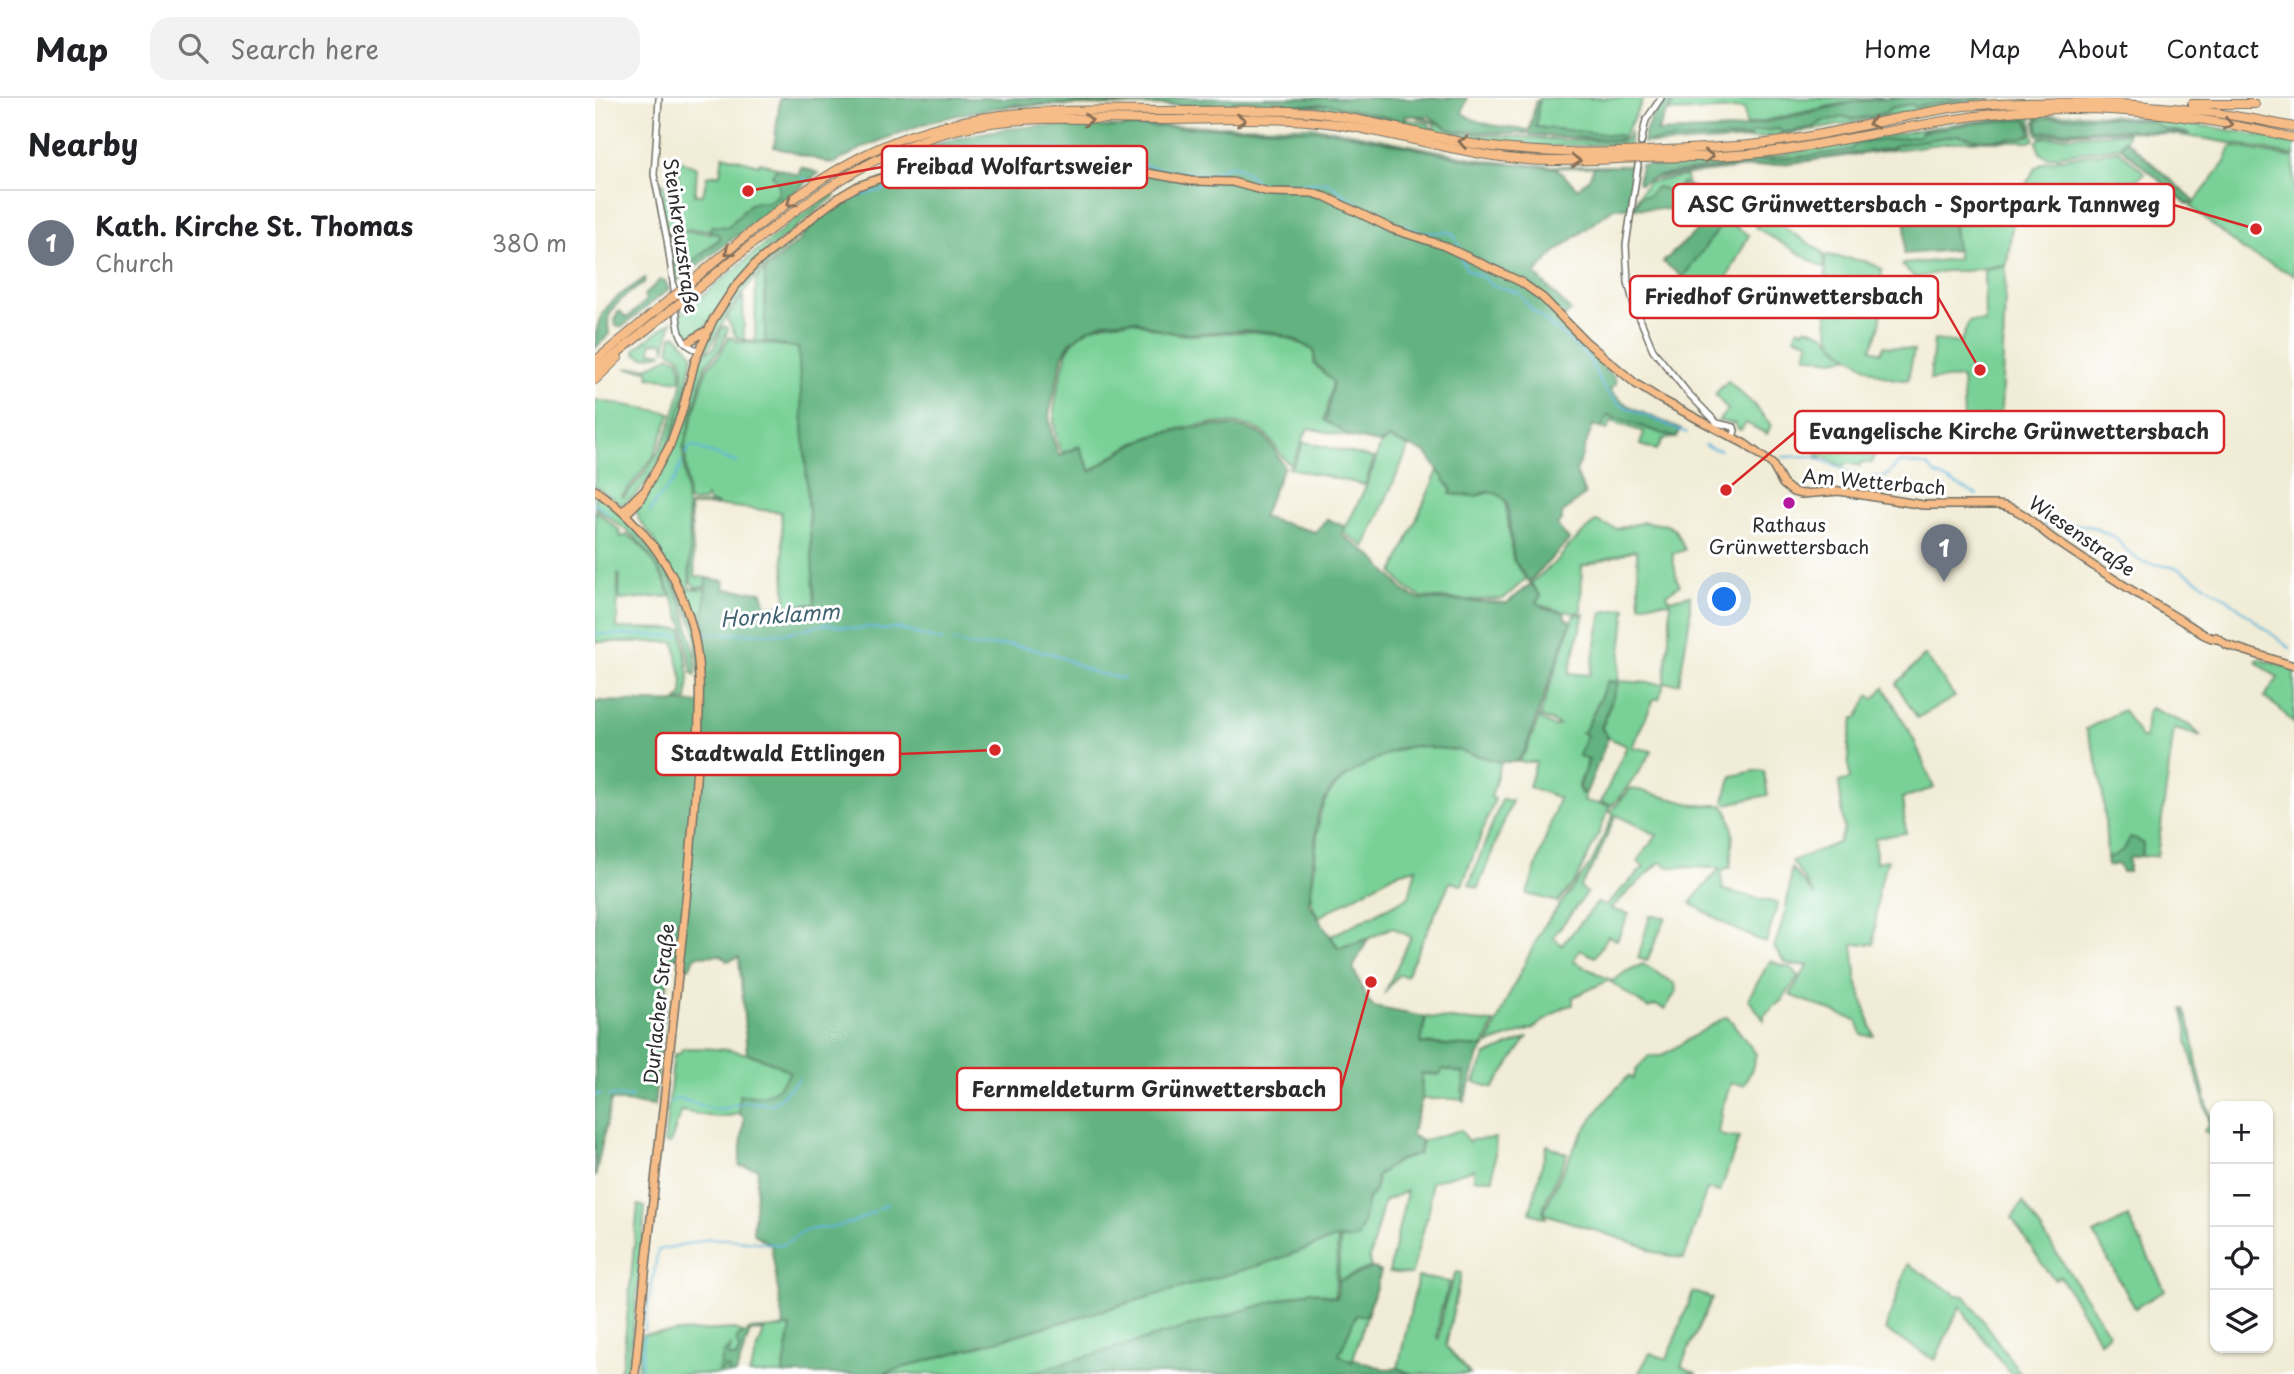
<!DOCTYPE html>
<meta charset="utf-8">
<style>
:root{--surface:#fff;--page:#f2f2f2;--text:#202124;--muted:#757577;--line:#e0e0e0;--accent:#b5179e}
body{margin:0;font-family:"Playpen Sans",sans-serif;background:var(--page);color:var(--text)}
.controls{position:absolute;right:21px;bottom:21px;display:grid;overflow:hidden;border-radius:14px;box-shadow:0 2px 5px #0004}
.controls button{width:63px;height:63px;display:grid;place-items:center;padding:0;border:0;border-bottom:2px solid var(--line);background:var(--surface);color:var(--text);font:35px sans-serif}
.you{position:absolute;left:1130px;top:502px;width:24px;height:24px;margin:-18px;border:5px solid #fff;border-radius:50%;background:#1a73e8;box-shadow:0 0 0 10px #1a73e833}
.badge{display:grid;place-items:center;width:46px;height:46px;border-radius:50%;background:var(--accent);color:#fff;font-size:23px;font-weight:700}
.pin{position:absolute;translate:-50% -58px;filter:drop-shadow(0 2px 4px #0008)}
.pin::after{content:'';position:absolute;top:37px;width:24px;height:21px;background:inherit;clip-path:polygon(0 0,100% 0,50% 100%)}
.list{margin:0;padding:0;list-style:none}
h2{display:flex;justify-content:space-between;align-items:center;height:91px;margin:0;padding:0 28px;font-size:30px}
h2 small{font-size:23px;font-weight:400;color:var(--muted)}
.list li{display:grid;grid-template-columns:46px 1fr auto;gap:21px;align-items:center;box-sizing:border-box;height:105px;padding:0 28px;border-top:2px solid var(--line)}
.list b{display:block;font-size:26px;white-space:nowrap}
.list p{margin:0;font-size:23px;white-space:nowrap;color:var(--muted)}
.list em{font-size:23px;font-style:normal;color:var(--muted)}
.icon{flex:none;width:38px;height:38px;fill:none;stroke:currentColor;stroke-width:2;stroke-linecap:round;stroke-linejoin:round}
.map{position:relative;flex:none;width:1699px;height:1276px;overflow:hidden}
header{display:flex;align-items:center;gap:42px;box-sizing:border-box;height:98px;padding:0 35px;background:var(--surface);border-bottom:2px solid var(--line)}
header strong{font-size:33px}
nav{display:flex;gap:38px;margin-inline-start:auto;font-size:24px}
.search{width:490px;height:63px;background:var(--page);display:flex;align-items:center;gap:18px;box-sizing:border-box;padding:0 24px;border-radius:21px;color:var(--muted);font-size:26px}
main{display:flex}
aside{flex:1;background:var(--surface)}
.map>svg:first-child{display:block}
.green{fill:#79d197;stroke:#527e61;stroke-width:2;fill-rule:evenodd}
.forest{fill:#62b380;stroke:#466f56;stroke-width:2}
.lines{fill:none;stroke-linecap:round;stroke-linejoin:round}
.stream{stroke:#5fb4db;stroke-width:2}
.minor-casing{stroke:#706f66;stroke-width:8}
.major-casing{stroke:#706f66;stroke-width:10}
.highway-casing{stroke:#706f66;stroke-width:10}
.minor{stroke:#fff;stroke-width:5}
.major{stroke:#f7bd88;stroke-width:7}
.highway{stroke:#f7bd88;stroke-width:8}
.highway-bridge-casing{stroke:#706f66;stroke-width:10;stroke-linecap:butt}
.highway-bridge{stroke:#f7bd88;stroke-width:8}
.oneway{stroke:#876d55}
.poi-dot{fill:#b5179e;stroke:#fff;stroke-width:2.5}
.labels{text-anchor:middle;stroke-width:6;stroke-linejoin:round;paint-order:stroke}
.street-label{font-size:19px;fill:#2b2b2b;stroke:#fff}
.poi-label{font-size:19px;fill:#2b2b2b;stroke:#fff}
.water-label{font-size:21px;font-style:italic;fill:#406271;stroke:#fff}
.leader{fill:none;stroke:#d62828;stroke-width:2.5}
.callout-dot{fill:#d62828;stroke:#fff;stroke-width:2.5}
.callout{fill:#fff;stroke:#d62828;stroke-width:2.5}
.callout-label{font-size:21px;text-anchor:middle;font-weight:bold;fill:#2b2b2b}
</style>
<header>
<strong>Map</strong>
<div class="search"><svg class="icon" aria-label="search" viewBox="0 0 24 24"><circle cx="10" cy="10" r="6"/><path d="M15 15l6 6"/></svg>Search here</div>
<nav><a>Home</a><a>Map</a><a>About</a><a>Contact</a></nav>
</header>
<main>
<aside>
<h2>Nearby<small></small></h2>
<ul class="list">
<li><span class="badge" style="background:#6b7280">1</span><div><b>Kath. Kirche St. Thomas</b><p>Church</p></div><em>380 m</em></li>
</ul>
</aside>
<div class="map">
<svg width="1699" height="1276" viewBox="0 0 1699 1276">
<rect width="100%" height="100%" fill="#fff"/>
<filter id="ink" filterUnits="userSpaceOnUse"><feTurbulence type="fractalNoise" baseFrequency=".0143" numOctaves="2"/><feDisplacementMap in="SourceGraphic" scale="14" xChannelSelector="R" yChannelSelector="G"/><feConvolveMatrix kernelMatrix="1 2 1 2 8 2 1 2 1" color-interpolation-filters="sRGB"/></filter>
<filter id="wash" filterUnits="userSpaceOnUse"><feTurbulence type="fractalNoise" baseFrequency=".00686" numOctaves="4" result="noise"/><feDisplacementMap in="SourceGraphic" scale="28" xChannelSelector="R" yChannelSelector="G"/><feGaussianBlur stdDeviation="1.57" result="paint"/><feColorMatrix in="noise" values="0 0 0 0 0 0 0 0 0 0 0 0 0 0 0 0 0 1.4 0 .05"/><feComposite in="paint" operator="in"/></filter>
<g filter="url(#wash)">
<rect width="100%" height="100%" fill="#f1ecd5"/>
<!-- green -->
<path class="green" d="M944,0h105l-20,38 -89,-9z
M1081,0h208l-31,3 -107,24 -2,-16 -75,3z
M1373,0h24c-95,12 -188,40 -284,44 -19,0 -41,4 -58,1l5,-2 90,-4 5,-1 2,-4 27,-3 3,4 33,-6 6,-5 24,-5 8,2 20,-3 14,-4 4,-4 20,-4 4,3z
M436,5l300,2 72,16 2,-2 24,5 2,4 3,1 1,-3 -3,-4 -15,-4c17,-1 26,12 42,15l105,7 55,1 6,-1 5,-7 -1,11 -79,2 -55,-4 -52,-9 -82,-19 -45,-7 -263,-2 -60,3z
M1497,16c69,4 135,14 202,29v13c-55,-12 -110,-23 -167,-25 -29,-1 -58,2 -87,5l-3,-2 -2,-13 2,-1v8l4,5 59,-4 91,5 -26,-5 -14,-8 -45,-4 -65,2 -5,-1 -1,-3z
M1436,17l3,25 -2,1h-70l-154,20 -155,17 16,-4 110,-10 111,-15 7,-4 62,-10 21,5 49,-4 2,-9 -3,-8 -92,10 -11,2 -5,5 -61,7 -5,2 -1,4c-66,12 -134,14 -202,18l-3,-2 122,-8 175,-32z
M528,27l191,2 32,5 142,29 65,5h74l-88,2 -47,-4 -159,-33 -82,-3h-98z
M1525,35h7v3l-8,11 -70,10c-10,-2 -11,-7 -12,-16l4,-3z
M1638,48l61,12v117l-50,-24 -53,-44 34,-45 5,-14z
M1524,52l26,23 -52,44 -36,-18 -33,-11 11,-20 12,-7z
M128,57l36,10 1,-3 17,6 -5,7 6,7 1,12 -12,9c-25,-2 -22,11 -39,24l-17,-1 -1,4 -34,-1 -1,-5 -1,5 -7,-1 -10,-44 6,-1 3,14 7,-1v-10h5l1,-26 18,8 -2,27h8l4,-19 13,-2z
M1091,78l1,8 -4,-1 -3,4 11,8 4,8h-4l-17,-11 -17,-5 -9,9h-7l-8,12 1,-5 14,-21z
M1419,91l6,2 -9,42 -4,31 -41,7h-22l-28,7 -14,-12 1,-2 55,-5 -7,-60z
M237,96l3,2 -69,55 -69,86h-11l-6,-11 -1,-11 113,-93z
M1166,117h4l57,37 2,5 1,12 -70,-42z
M219,122c-15,17 -31,30 -48,46 -13,12 -24,28 -35,42 -9,11 -15,35 -25,42l-2,-3c20,-58 64,-90 110,-127z
M1130,122l24,15 -28,55 -4,-2 -6,7 -28,-18z
M76,133l44,2 4,2 1,3 -31,26 -9,3z
M1232,157l42,7 13,7c0,29 3,55 -11,79l9,5 4,-7 30,4 -6,30c-19,0 -30,-5 -46,-16 -10,-6 -25,-14 -30,-25 -8,-14 -6,-64 -7,-83z
M1411,168l-5,146 -3,3 -34,4 -2,-41 -32,2 4,-40 26,3 9,-22 16,1 -1,-53z
M170,172v72c-8,0 -23,1 -29,-6 -4,-5 -3,-10 -9,-16l1,-4 15,-20 1,43 11,2 1,-61z
M77,223l-7,28 -2,-7 -12,1v9h10l1,2 -19,3 -8,-4 1,-5z
M538,223c19,7 38,14 59,14 52,-1 72,-13 122,16v13l19,18 -9,38 29,18 -45,-10 -15,34 -3,2c-12,-8 -15,-21 -25,-30 -27,-22 -104,-5 -132,10 -15,7 -28,18 -42,27l-12,-25 -17,7c-17,-34 -3,-66 5,-102 15,-27 39,-29 66,-30z
M130,228l3,3 -8,20 -15,17 -22,83 7,96 -1,43 17,2 -5,97 -6,-59 -43,-92 -13,-16 -2,-8 1,-6 19,-30 43,-121 14,-7 8,-20z
M1211,229l20,8 23,22 -17,3 -26,-4 3,-15 -15,-4 4,-9 6,3z
M81,237l15,16 2,6c-6,24 -10,50 -19,74 -7,19 -33,68 -53,73l-26,-18v-86l76,13 -18,45 -31,38 2,1c11,-12 22,-25 31,-39 12,-20 35,-79 26,-100l-12,-8 3,-14z
M136,239l8,5 59,5 17,257 -29,2 -5,-94 -57,-6h-34l5,70 11,2v9h-11l-4,-5 -2,-74 2,-3 28,-1 -10,-2 -3,-5 -2,4 -14,1 -2,-2 -3,-56 22,-76 13,-14 8,-16z
M75,258l9,4 2,12 -1,9 -31,-4 -1,-7 -22,-2 23,-1z
M1133,283l27,25 16,19 -4,9 -21,-11 -5,7 -3,-1 -3,-5 -17,-3 10,-11 -13,-16z
M1013,318l68,22 -13,1 -6,11 -17,-5 4,-13 -33,-11 -4,9 -6,-2z
M795,341l19,8 -44,100 -22,-15c17,-31 28,-54 38,-89z
M709,344l70,16 -9,27 -77,-17 6,-5z
M1226,344l46,14h7l-2,7 -11,-1 -1,4 -13,-3 -4,4 -21,-11 -2,2 -4,-2z
M843,372l13,20 -1,4c8,1 15,2 23,2 14,0 18,-10 32,4l8,60 13,19 -23,20 -34,1 -48,-3 -15,-9 -13,-15z
M0,395c49,38 84,84 96,145 3,13 5,24 5,37l-4,-2 -8,-47 -19,-47 -16,-26 -14,-16 -40,-30z
M0,412l24,20 2,7 6,-2c21,11 35,40 44,61l-52,4 1,-25 -2,-1 -1,54 65,1 7,48 -2,23 -11,1 6,-5 1,-16 -5,-17 -3,-21h-80z
M1001,423l20,8 28,-7 23,3 8,5 10,20 -13,4 5,26 3,5 -13,9 2,6 21,-5v23l-11,65h-15l6,-54v-26l-14,-1 -16,3 -3,-53 -2,-2 -53,16 -1,46c-13,2 -33,-3 -44,-10l4,-6 -10,-13 27,-23 11,-14z
M1031,510l-8,73 46,3 -5,15h-5l-22,48 20,4c-12,20 -24,37 -40,54l-11,-3 26,-56 -18,-8 -7,-10 16,-45 -10,-3 -24,53 -4,-1 7,3 -8,21 9,4 -10,28 3,6 5,-2 -2,9 26,5 -12,29 -22,45 -18,22 -31,-8 32,-96 -30,-11 7,-25h-18l8,-11 13,-33 15,9 5,-2 -19,-9 34,-101 10,-1 -15,59 21,2 12,-63z
M1330,557l30,42 -38,21 -21,-34z
M1663,561l36,10v55l-14,-15 -16,-12 14,-19 -22,-16z
M1289,589l30,53 20,48 -32,10 4,35 -31,5 1,24 12,-2 -10,30 -4,54h-21l4,38 17,54 -12,-1 -5,-14 -67,-26 18,-30c-21,1 -22,1 -34,-18 10,-26 16,-51 17,-79l24,28 -23,-35 46,-18 6,-13 -5,-48 11,-3c-2,-22 -3,-39 4,-61h3l12,-23 5,4z
M1556,610l38,17 12,11 -27,-7 -17,127h-15l1,-12 -17,4 -9,7 -10,3c-2,-44 -3,-88 -21,-129l37,-19 18,28h4l2,-25z
M819,648l43,4 44,12 -10,36 4,1 -33,86 -12,-3 -44,94 -8,-1 -14,19 27,-57 -19,-10 -24,12 -29,9 -8,-12 78,-39 7,-29 -21,6 -76,43c-14,-19 -6,-30 -4,-51 1,-18 2,-38 6,-55 8,-33 61,-59 93,-65z
M1164,672l5,1 4,24 -41,9 -3,-4 8,-24z
M1036,690l64,17h28c14,17 9,43 7,63h-4l-5,6 2,16 55,13 -12,40 -33,-15 -43,-25 30,-35 -51,-1 -9,-5 -50,47 19,5 -12,26 -9,-4 -13,21 -15,-7 -7,11 37,19 -37,17v8l-9,2 -32,22 -44,15 19,-45 35,-70 50,-67 22,-48 -4,-2zM1021,717l41,20 -20,26 7,6 -39,39 -7,-4 -36,43 -9,-8 34,-44 -7,-6 15,-24z
M907,701l10,2 -34,87 -9,-3z
M1055,818l16,1 -19,44 -9,-3z
M1175,863l23,8 6,7 -17,24 -18,15v5l-16,-21z
M1048,866l32,20 1,8 -11,17 -9,-4 -8,3 -37,-26 16,-11z
M1587,911h2l7,20 6,36 18,70 -11,-4 5,-8 -1,-7 -21,-75v-12z
M831,919l68,6 -10,24 -63,-4z
M1130,919h3l28,37 -4,15 -8,16 -13,-2 -11,31 2,1 -4,17 5,4 16,2 -1,3 -18,51 -13,-3 -23,70 -30,-7 -5,-2v-2l-104,-34v-5c24,-52 40,-92 84,-133l4,3 4,-11 12,-12h12z
M932,940l-34,50 -19,-6 12,-27z
M88,950c44,0 68,2 107,24 -16,25 -23,25 -51,23v18c-19,8 -39,1 -58,-2l-11,33 -6,-1 10,-89h5z
M848,971l21,5 -2,25h-40v-25l17,1z
M866,1032l8,13 2,-3 25,-2 -3,41h-19v-10l-43,13 -1,24 -19,69 -22,-3 18,-81 -23,10 -15,59 2,7 -33,14 2,-42c29,2 20,-18 28,-38 3,-9 1,-1 6,-9 3,-4 3,-11 3,-16l21,-15 21,-7 3,-13z
M952,1047l20,9 -22,49 -2,8 3,7 -16,-5z
M1428,1104l86,131 -9,9 -40,-66 -5,3 -8,-8 -35,-53z
M43,1107l7,2 -4,52 -14,115h-8l4,-14z
M1533,1119l37,73 -30,18 -41,-74z
M741,1140l2,1 -3,58 -25,-6 -283,83h-146l386,-111z
M1313,1166l49,31 8,1 56,78h-10l-40,-51 -11,-17 -25,54 -50,-30z
M861,1174l5,1 -15,73 24,28h-59l-13,-6 20,-91 32,5 -9,27 -4,28 2,2 5,-33z
M1098,1194l19,6 -31,68 16,8h-59l12,-21 17,6z
M761,1217h11l-15,47 -13,-7z
M196,1229l-8,47h-34l15,-43 -16,1v-2z
M139,1231l8,4 -4,4 2,10 -4,11 -8,-2 2,-8 -8,23 4,-4 3,2 -1,5h-91l4,-39 2,-1z"/>
<!-- forest -->
<path class="forest" d="M185,0h687l-5,15c19,13 43,14 65,17l-1,4 -69,-3 -10,-3 -18,-12h-23l-2,5 -73,-16 -313,-1 -57,10 -38,10 -59,23 -31,17 -59,-17z
M1069,0h10l-17,34 78,-3 120,-27 37,-4h76l-53,9 -4,-3 -20,4 -4,4 -14,4 -20,3 -8,-2 -24,5 -6,5 -33,6 -3,-4 -26,3 -3,4 -5,1 -90,4 -12,2c2,-18 11,-30 21,-45z
M941,3l3,1 -3,25 88,9 -1,3 -8,1 -85,-5 -1,-3z
M1456,19h55l45,4 14,8 26,5 -80,-5 -72,3 -2,-12z
M1432,21l4,15 -10,4 -41,2 -21,-5 -62,10 -7,4c-38,4 -75,11 -112,15 -31,3 -115,4 -137,20l-3,-2 3,-17h10l1,2c67,-4 135,-6 200,-18l2,-4 5,-2 60,-7 2,-4 46,-8z
M440,28l216,2 82,3 148,31 75,6 22,21 11,-11 5,-11 41,-2 -6,43h-15l-60,45 -19,21 36,37 -10,10 37,38 -1,3 18,16 1,6 -6,6c16,20 48,28 71,39l-5,9 -68,-23 -7,13 -8,-3 -17,47 9,22 -23,20v7l-5,4 12,15 -40,42 -15,-22 -7,-57c-7,-11 -19,-15 -30,-7l-26,-2 1,-4 -26,-37 -36,-15 -11,5 -25,-5 -28,-17 7,-39 -18,-19 -1,-13 -18,-10 -23,-8 -31,-2 -52,4 -27,-3 -29,-11 -30,2 -19,9 -15,12 -7,12 -14,60 3,20 7,21 20,-9 12,25c13,-9 26,-19 41,-27 28,-14 103,-30 131,-9 8,6 15,21 21,30l-22,51 53,15 12,-13 17,7 -2,9 30,21 34,37 13,6 88,4 24,-19 9,12 -3,6 7,6 20,4 1,6 6,3 -46,129 -9,12h-15l-44,-12 -43,-4 -17,3 -25,12 -30,18 -11,10 -13,24 -9,91 29,44 30,-9 -15,29 14,31 7,8 51,10 -4,27 64,3 -6,8 -15,47 -2,-2 2,-27 -21,-4 -4,5 -18,-1 1,26 -11,36 10,5 -2,14 -22,7 -20,15 -2,15 -7,7 -5,27 -5,12 -6,3 -16,-2 -69,25 -386,111h-98l8,-47h-7l-13,-82 -18,-12 5,-65 -19,-2 5,-48 -5,-5v-18c28,2 35,2 51,-23l-18,-10 -25,-9 -8,-96 -12,4 -6,-6 -25,1 -7,12 -6,-1v-10l-13,1 -16,148 -43,-6 -16,78v-477l106,2 5,-125 19,3 -1,8 38,3 4,14 49,-2 -17,-256 -33,-6v-72l32,-27 21,-25 30,-21h4l23,-10 36,-10 -3,-11 -16,4 -8,-3 3,-4c53,-23 90,-32 148,-37z
M1531,42l67,60 -2,4h-4l-66,-57z
M206,69l18,6 -143,109 -8,-49 3,-2 9,35 9,-2 31,-25 -2,-5 -8,-2 1,-6 17,1 22,-23 5,-2 12,1 12,-9 -1,-12 -6,-7 5,-7 21,7z
M1088,85l4,1 31,24 7,12 -42,57 -20,-15 38,-35 -16,-17 -51,-2 7,-12h7l9,-9 17,5 17,11h4l-4,-8 -11,-8 -1,-2z
M1357,117l5,35 -53,4 2,-34z
M50,180l-1,5c-11,8 -32,20 -35,34 -2,5 0,13 0,18l-14,13c0,-41 19,-49 50,-70z
M65,182l5,1 4,8 -47,38 -6,-1c-2,-5 -1,-12 4,-15l5,6h3l18,-16 -2,-6z
M1013,583l10,2 -17,45 7,10 -21,53 -6,2 -2,-5 10,-28 -10,-4 8,-21 -3,-2z
M1535,739l7,2 6,5 -1,12 -13,2v14h-7l-4,-8 -10,2 -1,-8c13,-4 18,-8 23,-21z
M778,1170l8,4 -14,43h-11l-17,40 13,7 1,-3 32,10 13,-1 13,6h-384l283,-83 27,7 1,-17z
M155,1234l-14,42h-8l1,-5 -3,-2 -4,4h-4l7,-20 6,-5 -3,10 8,2 4,-10 -4,-7c3,-7 7,-8 14,-9z"/>
<g class="lines">
<!-- stream -->
<path class="stream" d="M446,50l34,4 12,5 51,6 12,4 55,8 24,-9 11,2 21,17 19,1 47,-4c27,21 61,42 95,50 8,1 19,0 28,0l6,6 3,12
M207,80l8,3
M253,98l7,1 54,-14 43,-7 60,-20
M864,157l8,15 17,8 8,7 27,8 12,16 52,43 7,9 14,28 15,15 68,29
M1110,347l8,4 8,1
M91,356l5,-9 46,18
M1188,359l29,-1 45,19
M1276,379h14l13,-13 5,-2 25,4 7,8 42,21
M0,405l14,11
M55,414l6,-11 18,-20 8,-20
M1448,425l9,4 16,-4 25,4 24,12 9,12 16,11 36,6 47,29 66,52
M0,536l84,2
M105,536l85,-1 41,-9 29,5 15,-2 13,3 12,-2 48,13
M357,543l24,6 36,-2 42,9 41,19 29,6
M0,996l6,1
M13,998l24,1
M74,1005l9,-5 34,11 14,-1 20,-6 28,2 25,-25
M284,1111l8,-5
M49,1232l14,-80 52,-11h18l55,6 22,-15 35,-4 16,-5 19,-10
M46,1276l3,-38"/>
</g>
</g>
<g filter="url(#ink)">
<g class="lines">
<defs>
<path id="minor" d="M64,0l-5,77 13,65 8,56
M1046,45l5,-23 15,-22
M1043,67l-12,80 2,37 5,20 20,48 34,42 30,31 17,4 1,4 -2,6
M81,207c2,18 1,41 23,45"/>
<path id="major" d="M95,243l14,-9
M0,392c50,35 85,84 99,145 8,36 5,74 4,111 -3,58 -8,116 -14,174 -16,152 -35,303 -49,454
M28,413l18,-18
M31,416l13,-13 31,-56 12,-33 13,-51 18,-41 21,-32 21,-24 63,-51 23,-17 17,-10 23,-8 81,-22 46,-5 26,1 157,29 41,1 37,10 43,1 14,4 66,32 50,16 79,37 22,16 42,43 51,43 24,15 85,45 27,20 11,20 10,8 9,2 37,-3 84,14h75c23,2 36,20 54,33 43,30 88,58 132,84 11,6 21,16 33,17
M1621,539l11,8 67,21"/>
<path id="highway" d="M1597,6h63
M84,194c58,-48 116,-102 183,-136 99,-51 193,-46 301,-45 49,0 99,-2 148,1 62,7 121,27 182,35 79,10 162,4 242,-1 78,-5 152,-29 229,-40 113,-8 219,-3 330,21
M85,205c88,-71 171,-150 284,-175 63,-14 130,-8 194,-8 58,0 119,-4 177,4 72,11 141,36 215,37 31,0 62,-2 93,-3 45,-1 90,-1 134,-7 87,-13 171,-36 258,-41 88,-5 174,8 259,28
M0,263l75,-62
M0,273l76,-61
M0,282l23,-22"/>
</defs>
<!-- minor casing -->
<use href="#minor" class="minor-casing"/>
<!-- major casing -->
<use href="#major" class="major-casing"/>
<!-- highway casing -->
<use href="#highway" class="highway-casing"/>
<!-- minor -->
<use href="#minor" class="minor"/>
<!-- major -->
<use href="#major" class="major"/>
<!-- highway -->
<use href="#highway" class="highway"/>
<defs>
<path id="highway-bridge" d="M75,201l9,-7
M76,212l9,-7"/>
</defs>
<!-- highway-bridge casing -->
<use href="#highway-bridge" class="highway-bridge-casing"/>
<!-- highway-bridge -->
<use href="#highway-bridge" class="highway-bridge"/>
</g>
<!-- one-way arrows -->
<defs><path id="oneway-chevron" d="M-2-3.5L2.5 0L-2 3.5" fill="none" stroke-width="1.6" stroke-linecap="round" stroke-linejoin="round" transform="scale(1.75)"/></defs>
<g class="oneway">
<use href="#oneway-chevron" transform="translate(493 22)"/>
<use href="#oneway-chevron" transform="translate(646 22)"/>
<use href="#oneway-chevron" transform="translate(1278 25) rotate(168)"/>
<use href="#oneway-chevron" transform="translate(1633 26) rotate(11)"/>
<use href="#oneway-chevron" transform="translate(868 44) rotate(-169)"/>
<use href="#oneway-chevron" transform="translate(1114 58) rotate(-2)"/>
<use href="#oneway-chevron" transform="translate(981 63) rotate(-1)"/>
<use href="#oneway-chevron" transform="translate(196 104) rotate(143)"/>
<use href="#oneway-chevron" transform="translate(134 153) rotate(141)"/>
</g>
</g>
<!-- markers -->
<circle class="poi-dot" cx="1194" cy="405" r="7"/>
<g class="labels">
<!-- street labels -->
<g class="street-label">
<text transform="translate(86 138) rotate(82)" y="7">Steinkreuzstraße</text>
<text transform="translate(1279 384) rotate(5)" y="7">Am Wetterbach</text>
<text transform="translate(1487 438) rotate(35)" y="7">Wiesenstraße</text>
<text transform="translate(64 906) rotate(-84)" y="7">Durlacher Straße</text>
</g>
<!-- poi labels -->
<g class="poi-label">
<text x="1194" y="434">Rathaus<tspan x="1194" dy="22">Grünwettersbach</tspan></text>
</g>
<!-- water labels -->
<g class="water-label">
<text transform="translate(185 518) rotate(-4)" y="7">Hornklamm</text>
</g>
</g>
<!-- callouts -->
<path class="leader" d="M153 93L287 69M1661 131L1579 107M1385 272L1343 199M1131 392L1200 334M400 652L305 656M776 884L746 991"/>
<g class="callout-dot">
<circle cx="153" cy="93" r="7"/>
<circle cx="1661" cy="131" r="7"/>
<circle cx="1385" cy="272" r="7"/>
<circle cx="1131" cy="392" r="7"/>
<circle cx="400" cy="652" r="7"/>
<circle cx="776" cy="884" r="7"/>
</g>
<g class="callout">
<rect x="287" y="48" width="265" height="42" rx="7"/>
<rect x="1078" y="86" width="501" height="42" rx="7"/>
<rect x="1035" y="178" width="308" height="42" rx="7"/>
<rect x="1200" y="313" width="429" height="42" rx="7"/>
<rect x="61" y="635" width="244" height="42" rx="7"/>
<rect x="362" y="970" width="384" height="42" rx="7"/>
</g>
<g class="callout-label">
<text x="419" y="76">Freibad Wolfartsweier</text>
<text x="1329" y="114">ASC Grünwettersbach - Sportpark Tannweg</text>
<text x="1189" y="206">Friedhof Grünwettersbach</text>
<text x="1414" y="341">Evangelische Kirche Grünwettersbach</text>
<text x="183" y="663">Stadtwald Ettlingen</text>
<text x="554" y="999">Fernmeldeturm Grünwettersbach</text>
</g>
</svg>
<div class="controls">
<button>+</button>
<button>−</button>
<button><svg class="icon" aria-label="locate" viewBox="0 0 24 24"><circle cx="12" cy="12" r="6"/><path d="M12 2v4M12 18v4M2 12h4M18 12h4"/></svg></button>
<button><svg class="icon" aria-label="layers" viewBox="0 0 24 24"><path d="M12 4l9 5-9 5-9-5zM3 14l9 5 9-5"/></svg></button>
</div>
<div class="you"></div>
<div class="pin badge" style="left:1349px;top:484px;background:#6b7280">1</div>
</div>
</main>
